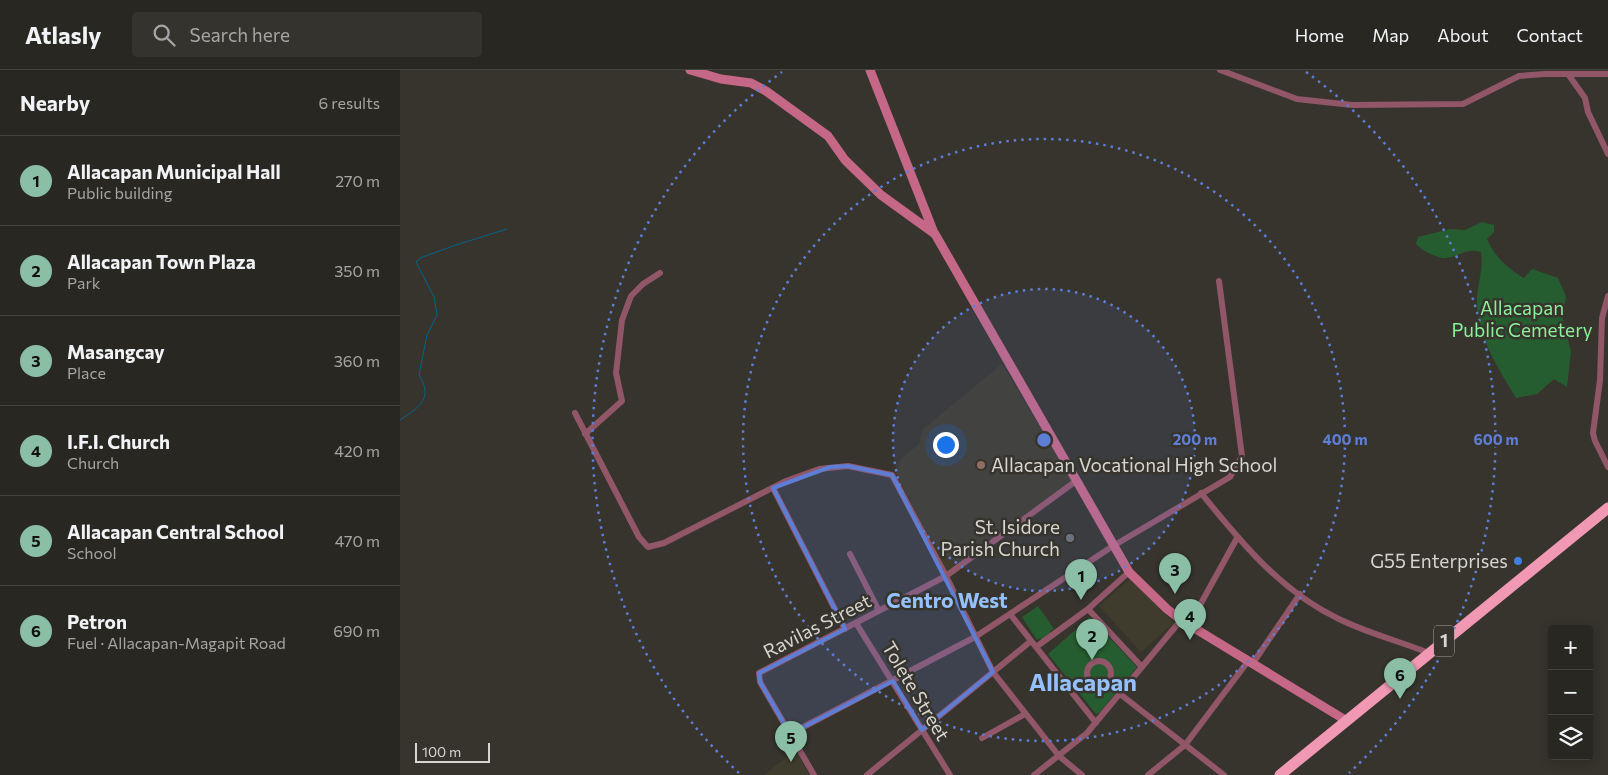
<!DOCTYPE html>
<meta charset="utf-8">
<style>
:root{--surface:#282721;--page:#34332e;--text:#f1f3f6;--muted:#a5a5a5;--line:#44443f;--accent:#8abfa5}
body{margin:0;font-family:Commissioner,sans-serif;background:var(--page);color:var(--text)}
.controls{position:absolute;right:15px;bottom:15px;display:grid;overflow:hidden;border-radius:5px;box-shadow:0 2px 12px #0003}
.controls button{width:45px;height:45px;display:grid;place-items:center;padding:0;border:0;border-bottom:1px solid var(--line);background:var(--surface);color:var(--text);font:25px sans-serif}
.scale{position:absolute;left:15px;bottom:12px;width:75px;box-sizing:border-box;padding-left:5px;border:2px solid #d6d5d0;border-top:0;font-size:14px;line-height:18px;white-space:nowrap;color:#d6d5d0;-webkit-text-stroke:4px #36342c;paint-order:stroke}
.you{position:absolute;left:545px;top:374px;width:18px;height:18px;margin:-12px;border:4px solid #fff;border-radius:50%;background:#1a73e8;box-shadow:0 0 0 8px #1a73e833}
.badge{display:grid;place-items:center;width:32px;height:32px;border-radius:50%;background:var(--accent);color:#111;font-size:16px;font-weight:700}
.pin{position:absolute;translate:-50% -41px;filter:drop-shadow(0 1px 2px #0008)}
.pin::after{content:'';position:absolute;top:26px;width:18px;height:15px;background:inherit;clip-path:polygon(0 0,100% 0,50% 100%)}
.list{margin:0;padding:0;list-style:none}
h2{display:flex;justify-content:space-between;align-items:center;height:65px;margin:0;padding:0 20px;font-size:21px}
h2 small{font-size:16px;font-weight:400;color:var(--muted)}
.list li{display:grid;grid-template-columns:32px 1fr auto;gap:15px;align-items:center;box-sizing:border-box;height:90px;padding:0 20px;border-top:1px solid var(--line)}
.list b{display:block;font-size:19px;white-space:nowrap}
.list p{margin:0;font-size:16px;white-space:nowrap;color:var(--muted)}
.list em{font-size:16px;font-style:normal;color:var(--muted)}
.icon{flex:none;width:28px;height:28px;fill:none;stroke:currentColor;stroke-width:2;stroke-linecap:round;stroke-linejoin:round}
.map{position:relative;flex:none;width:1208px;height:705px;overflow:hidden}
header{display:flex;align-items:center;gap:30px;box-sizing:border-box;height:70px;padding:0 25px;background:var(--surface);border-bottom:1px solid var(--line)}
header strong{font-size:24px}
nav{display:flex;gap:28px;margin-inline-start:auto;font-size:18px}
.search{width:350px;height:45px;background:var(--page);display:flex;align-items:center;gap:12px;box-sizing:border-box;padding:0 18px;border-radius:5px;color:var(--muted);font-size:19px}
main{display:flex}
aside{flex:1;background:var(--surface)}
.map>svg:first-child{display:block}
.built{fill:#3f3b2d}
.green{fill:#265d30}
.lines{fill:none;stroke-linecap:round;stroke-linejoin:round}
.stream{stroke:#00658b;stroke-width:1}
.street{stroke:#925669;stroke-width:6}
.secondary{stroke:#c56787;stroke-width:9}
.highway{stroke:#f098b4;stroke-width:11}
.marked{fill:#5e7dd5;fill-opacity:0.2;stroke:#5e7dd5;stroke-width:4;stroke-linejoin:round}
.ring{fill:none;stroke:#5e7dd5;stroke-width:2.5;stroke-dasharray:2.5 5}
.education-dot{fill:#8d6e63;stroke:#36342c;stroke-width:2}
.worship-dot{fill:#6b7280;stroke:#36342c;stroke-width:2}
.shop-dot{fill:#3f7fe0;stroke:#36342c;stroke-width:2}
.labels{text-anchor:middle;stroke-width:5;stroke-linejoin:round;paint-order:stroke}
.shield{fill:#36342c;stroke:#a6a59f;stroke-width:1}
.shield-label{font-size:18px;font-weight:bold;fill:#d6d5d0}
.park-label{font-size:19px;fill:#8bf19a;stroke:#36342c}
.poi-label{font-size:19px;fill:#d6d5d0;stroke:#36342c;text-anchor:end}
.street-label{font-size:19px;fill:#d6d5d0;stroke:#36342c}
.quarter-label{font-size:21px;font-weight:bold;fill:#94c0fe;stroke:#36342c}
.district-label{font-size:24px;font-weight:bold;fill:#94c0fe;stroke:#36342c}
.centre{fill:#5e7dd5;stroke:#36342c;stroke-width:2.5}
.ring-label{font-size:15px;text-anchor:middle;font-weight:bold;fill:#5e7dd5;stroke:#36342c;stroke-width:5;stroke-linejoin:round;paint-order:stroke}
</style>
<header>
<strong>Atlasly</strong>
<div class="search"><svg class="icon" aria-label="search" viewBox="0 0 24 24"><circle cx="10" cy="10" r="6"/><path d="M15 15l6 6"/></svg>Search here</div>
<nav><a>Home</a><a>Map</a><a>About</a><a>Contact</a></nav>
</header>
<main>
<aside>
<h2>Nearby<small>6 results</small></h2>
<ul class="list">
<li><span class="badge">1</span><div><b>Allacapan Municipal Hall</b><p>Public building</p></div><em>270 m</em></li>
<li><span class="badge">2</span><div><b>Allacapan Town Plaza</b><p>Park</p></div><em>350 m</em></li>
<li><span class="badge">3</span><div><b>Masangcay</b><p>Place</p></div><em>360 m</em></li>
<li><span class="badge">4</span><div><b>I.F.I. Church</b><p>Church</p></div><em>420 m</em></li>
<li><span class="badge">5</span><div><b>Allacapan Central School</b><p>School</p></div><em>470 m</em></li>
<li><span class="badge">6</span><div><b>Petron</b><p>Fuel · Allacapan-Magapit Road</p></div><em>690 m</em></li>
</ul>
</aside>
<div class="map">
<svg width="1208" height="705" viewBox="0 0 1208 705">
<rect width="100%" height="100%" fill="#36342c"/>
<!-- built -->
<path class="built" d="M602,294l70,116 -125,92 -52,-100 6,-13 18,-15 4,-15z
M732,507l42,46 -33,29 -42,-46z
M395,680l15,25h-46z"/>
<!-- green -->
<path class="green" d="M1082,152l12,3v7l-7,7c8,18 20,29 37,39l8,-9 26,9 8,18 -3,23 8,33 -4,35 -13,-8 -17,15 -21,4c-17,-29 -39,-61 -39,-97 0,-16 7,-33 4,-49 -16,-5 -24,7 -38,6 -8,-1 -22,-8 -27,-14l2,-7 32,-8 15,1z
M638,536l16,23 -4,2 2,3 -10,7 -2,-3 -3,2 -15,-23z
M690,547l47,50 -37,45 -4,2 -48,-60z"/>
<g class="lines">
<!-- stream -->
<path class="stream" d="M0,350c19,-13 34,-21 19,-45l8,-40 10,-20 -3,-18 -18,-35 4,-4 36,-13 51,-16"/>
<!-- street -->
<path class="street" d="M820,0l77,29 55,6 111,-1 56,-28 26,-2h63
M1168,4l17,24 3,14 20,42
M1208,226l-6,22 -2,62 -7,53 2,8 13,26
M175,343l64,124 9,10 16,-4 122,-62 33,-12 29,-3 44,9 54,101 47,96 66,84 23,19
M185,364l37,-33 -6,-28 6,-53 9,-24 12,-12 17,-11
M373,418l72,141
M801,423c39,48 80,99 138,126 28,14 60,22 90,34
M450,484l29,57
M688,539l54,58
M610,544l86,109
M456,553l94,152
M789,555l48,-87
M636,577l52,-38 41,-37
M687 603a12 12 0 1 1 24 0a12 12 0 1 1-24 0Z
M853,593l47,-69
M720,624l104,81
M390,664l185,-97 138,-91 117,-69 12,-21 -23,-175
M582,668l43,-24
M414,705l-54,-93 -1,-9 187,-97 130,-95
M467,705l164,-134
M634,705l53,-42 94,-113
M748,705l37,-30 64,-85"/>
<!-- secondary -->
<path class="secondary" d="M290,0l31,9 30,4 15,8 62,45 17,24 36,35 54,39 194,338 38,37 14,11 166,101
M470,0l64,163"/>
<!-- highway -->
<path class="highway" d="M880,705l328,-267"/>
</g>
<!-- marked area -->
<path class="marked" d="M448,396l44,9 101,197 -71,58 -29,-49 -103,53 -30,-52 -1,-9 86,-44 -72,-141 57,-21z"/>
<!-- distance rings -->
<circle cx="644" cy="370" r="151" fill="#5e7dd5" fill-opacity=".12"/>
<g class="ring">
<circle cx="644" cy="370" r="151"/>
<circle cx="644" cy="370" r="301"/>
<path d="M339 703A452 452 0 0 1 382 2M906 2A452 452 0 0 1 949 703"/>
</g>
<!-- markers -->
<circle class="education-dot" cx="581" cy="395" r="5"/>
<circle class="worship-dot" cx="670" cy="468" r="5"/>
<circle class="shop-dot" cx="1118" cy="491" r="5"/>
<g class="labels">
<!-- shield labels -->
<rect class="shield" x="1034" y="555.5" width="20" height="31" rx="4"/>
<g class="shield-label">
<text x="1044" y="577">1</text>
</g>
<!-- park labels -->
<g class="park-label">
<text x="1122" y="245">Allacapan<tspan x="1122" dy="22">Public Cemetery</tspan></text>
</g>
<!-- poi labels -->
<g class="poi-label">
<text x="591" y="402" text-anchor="start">Allacapan Vocational High School</text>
<text x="660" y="464">St. Isidore<tspan x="660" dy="22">Parish Church</tspan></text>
<text x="1108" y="498">G55 Enterprises</text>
</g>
<!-- street labels -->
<g class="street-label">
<text transform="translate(417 556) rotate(-27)" y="7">Ravilas Street</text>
<text transform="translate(516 621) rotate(59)" y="7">Tolete Street</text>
</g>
<!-- quarter labels -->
<g class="quarter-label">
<text x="547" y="538">Centro West</text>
</g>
<!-- district labels -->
<g class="district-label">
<text x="683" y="621">Allacapan</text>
</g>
</g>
<circle cx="644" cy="370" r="8" class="centre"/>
<g class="ring-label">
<text x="795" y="375">200 m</text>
<text x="945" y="375">400 m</text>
<text x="1096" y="375">600 m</text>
</g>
</svg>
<div class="controls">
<button>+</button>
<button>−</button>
<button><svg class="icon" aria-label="layers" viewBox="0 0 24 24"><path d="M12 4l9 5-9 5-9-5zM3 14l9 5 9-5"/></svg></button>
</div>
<div class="scale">100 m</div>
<div class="you"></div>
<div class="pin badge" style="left:681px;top:530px">1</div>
<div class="pin badge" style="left:692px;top:590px">2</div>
<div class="pin badge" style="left:775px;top:524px">3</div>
<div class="pin badge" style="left:790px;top:570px">4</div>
<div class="pin badge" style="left:391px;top:692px">5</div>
<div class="pin badge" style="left:1000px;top:629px">6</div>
</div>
</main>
